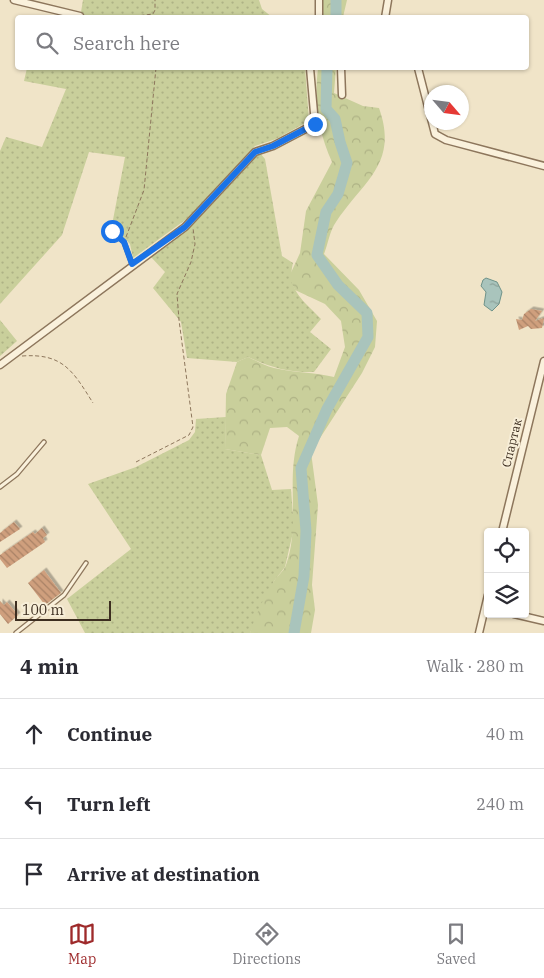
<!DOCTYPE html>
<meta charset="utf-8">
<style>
:root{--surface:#fff;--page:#f7f7f7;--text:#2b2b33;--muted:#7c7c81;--line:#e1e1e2;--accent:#9e2a2b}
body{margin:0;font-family:"IBM Plex Serif",serif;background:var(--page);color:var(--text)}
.controls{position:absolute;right:15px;bottom:15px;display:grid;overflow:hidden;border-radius:5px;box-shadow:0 1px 4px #0004}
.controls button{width:45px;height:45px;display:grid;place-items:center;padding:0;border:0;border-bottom:1px solid var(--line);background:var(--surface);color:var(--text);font:25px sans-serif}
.compass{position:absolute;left:424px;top:85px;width:45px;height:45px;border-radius:50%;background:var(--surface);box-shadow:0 1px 4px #0004;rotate:118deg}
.scale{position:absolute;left:15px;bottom:12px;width:96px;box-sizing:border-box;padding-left:5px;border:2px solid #3d2e20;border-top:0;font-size:14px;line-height:18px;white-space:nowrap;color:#3d2e20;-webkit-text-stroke:4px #f7eed8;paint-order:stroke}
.stop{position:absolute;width:15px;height:15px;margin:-11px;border:4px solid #1a73e8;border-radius:50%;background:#fff}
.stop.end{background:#1a73e8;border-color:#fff;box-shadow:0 1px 5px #0008}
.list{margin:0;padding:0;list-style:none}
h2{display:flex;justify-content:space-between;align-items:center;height:65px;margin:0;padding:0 20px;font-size:21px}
h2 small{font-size:16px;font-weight:400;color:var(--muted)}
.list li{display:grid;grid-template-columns:32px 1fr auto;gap:15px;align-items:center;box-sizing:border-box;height:70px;padding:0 20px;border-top:1px solid var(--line)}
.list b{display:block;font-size:19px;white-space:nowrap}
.list em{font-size:16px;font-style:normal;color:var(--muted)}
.icon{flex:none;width:28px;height:28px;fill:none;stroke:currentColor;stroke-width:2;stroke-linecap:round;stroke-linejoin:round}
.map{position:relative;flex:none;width:544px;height:633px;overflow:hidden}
.search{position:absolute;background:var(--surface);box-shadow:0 1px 4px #0004;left:15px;right:15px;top:15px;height:55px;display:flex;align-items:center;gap:12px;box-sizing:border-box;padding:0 18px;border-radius:5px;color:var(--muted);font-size:19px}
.sheet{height:275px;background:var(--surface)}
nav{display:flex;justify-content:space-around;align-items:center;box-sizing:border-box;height:70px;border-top:1px solid var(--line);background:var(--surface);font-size:14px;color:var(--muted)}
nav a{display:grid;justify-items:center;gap:2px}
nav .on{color:var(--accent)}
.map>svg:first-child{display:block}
.grass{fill:url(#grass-dots)}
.forest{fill:url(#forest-crowns)}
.water{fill:url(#water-ripples);stroke:#6f938a}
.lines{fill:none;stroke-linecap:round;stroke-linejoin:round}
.river{stroke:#a9c4bc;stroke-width:11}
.building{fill:url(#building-back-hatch);filter:url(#shadow)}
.lane-casing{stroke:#8d765c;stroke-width:5.5}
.street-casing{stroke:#8d765c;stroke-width:9}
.path{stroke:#8d765c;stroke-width:1;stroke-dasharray:4 2.5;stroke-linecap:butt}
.lane{stroke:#faf1dc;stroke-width:3}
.street{stroke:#faf1dc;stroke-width:6}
.route{stroke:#1a73e8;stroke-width:6}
.labels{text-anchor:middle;stroke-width:4;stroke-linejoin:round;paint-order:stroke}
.street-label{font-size:12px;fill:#3d2e20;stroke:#f7eed8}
</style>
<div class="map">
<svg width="544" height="633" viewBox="0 0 544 633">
<defs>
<pattern id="grass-dots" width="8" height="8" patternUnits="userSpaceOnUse" patternTransform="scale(1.25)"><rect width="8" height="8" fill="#c9cf9b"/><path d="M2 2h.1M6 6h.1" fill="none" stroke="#aeb285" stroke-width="1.8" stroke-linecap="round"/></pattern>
<pattern id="forest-crowns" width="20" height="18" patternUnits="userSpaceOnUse" patternTransform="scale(1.25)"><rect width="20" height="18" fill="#c9cf9b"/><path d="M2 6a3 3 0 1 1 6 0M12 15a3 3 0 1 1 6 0" fill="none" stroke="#aeb285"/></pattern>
<pattern id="water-ripples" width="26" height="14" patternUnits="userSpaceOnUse" patternTransform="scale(1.25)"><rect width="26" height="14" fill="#a9c4bc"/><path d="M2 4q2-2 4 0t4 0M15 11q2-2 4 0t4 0" fill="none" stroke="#8ba098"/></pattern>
<pattern id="building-back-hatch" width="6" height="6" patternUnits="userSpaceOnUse" patternTransform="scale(1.25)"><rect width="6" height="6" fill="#cf9f7d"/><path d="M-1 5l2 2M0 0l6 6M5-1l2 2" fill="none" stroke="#a98266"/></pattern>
<filter id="shadow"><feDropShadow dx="2.5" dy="-2.5" stdDeviation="0" flood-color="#0004"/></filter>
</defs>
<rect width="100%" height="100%" fill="#f0e4c8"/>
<!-- grass -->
<path class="grass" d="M83,0h176l3,9 10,8 -192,1z
M27,68h278l4,53 -33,18 -21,7 -67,72 -55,40 -3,-14 -18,-19 13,-68 -36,-5 -27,83 -62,69v-153l6,-14 36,10 24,-58 -42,-8z
M260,153l5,6 17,97 11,7c-7,27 11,38 28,56l-11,13 21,17 -17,23c-24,1 -44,-5 -66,-15l-11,5 -50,-4 -6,-36 -28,-34 12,-16 -15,-16 46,-35z
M0,320l17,21 -17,15z
M226,417l-1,32 36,6 11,35 19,-1 3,39 -9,39 -11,14 -24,52h-165l-18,-34 64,-50 -43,-65 48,-17 53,-27 6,-8 1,-13z"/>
<!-- forest -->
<path class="forest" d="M323,0h24l-4,17h-21z
M318,68h18l-2,25 29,13 16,2c20,56 -16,73 -43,114 -6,8 -8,22 -12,32l35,36 18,31 -2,26 -13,26 -51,79 7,53 -6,80 3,25 -4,23h-61c5,-17 15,-38 24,-52 4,-6 10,-10 12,-16 15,-42 -1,-86 13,-129l-12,-9 -17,1 -9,27 -36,-6 1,-55 11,-32 11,-5c9,4 17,9 26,11 20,5 40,4 60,9l11,-30 -4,-26 -16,-17 -30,-14 -6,-13 11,-24 6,-42 26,-49c-14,-31 -18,-60 -14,-94z"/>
<!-- water -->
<path class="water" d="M486,278l11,4 5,10 -3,12 -7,7 -8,-6 2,-13 -5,-6 2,-6z"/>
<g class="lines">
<!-- river -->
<path class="river" d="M336,0v18
M294,633l10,-57 2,-45 -5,-63 26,-59 41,-72 -1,-24 -29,-28 -21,-30 9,-43 12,-18 9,-31 -7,-21 -5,-23 -9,-10 1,-41"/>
</g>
<!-- building -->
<path class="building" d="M531,309l11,2 -7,10 9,-3 -2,10 -11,1 -3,-3 -9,4 -3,-11 6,1 2,-6z
M14,522l6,7 -20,13v-9z
M42,528l5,7 -4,3 2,4 -38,26 -7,-9v-4l33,-23 2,2z
M44,570l17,23 -16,12 -17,-22z
M0,601l4,4 3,-3 11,13 -10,9 -8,-10z"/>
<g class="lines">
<defs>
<path id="lane" d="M111,231l13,11 8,22
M0,487l17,-13 27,-32
M16,633l48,-38 22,-32"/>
<path id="street" d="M14,0l66,16
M319,18v-18
M385,18l3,-18
M341,68l1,27
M418,68l17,66 11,6 98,26
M0,365l185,-138 70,-75 18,-6 42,-22 -5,-56
M502,532l42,-171
M514,614l30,7
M479,633l9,-38"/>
</defs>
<!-- lane casing -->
<use href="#lane" class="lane-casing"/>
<!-- street casing -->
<use href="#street" class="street-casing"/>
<!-- path -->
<path class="path" d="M86,16l11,2
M121,18l32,-4 2,-4v-10
M126,237l18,-47 12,-122
M22,356c41,-3 51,15 71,47
M136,462l53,-27 4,-8 -14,-107 -2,-26 14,-32 4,-18 -2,-16"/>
<!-- lane -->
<use href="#lane" class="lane"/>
<!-- street -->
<use href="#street" class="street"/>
</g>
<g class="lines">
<!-- route -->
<path class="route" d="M112,231l12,11 8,22 53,-37 70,-75 18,-6 42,-22"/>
</g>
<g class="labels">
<!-- street labels -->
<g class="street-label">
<text transform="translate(512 443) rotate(-76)" y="4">Спартак</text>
</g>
</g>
</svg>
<div class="controls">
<button><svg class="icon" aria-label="locate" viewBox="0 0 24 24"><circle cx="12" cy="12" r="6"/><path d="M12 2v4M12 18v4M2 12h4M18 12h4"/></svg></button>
<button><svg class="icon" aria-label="layers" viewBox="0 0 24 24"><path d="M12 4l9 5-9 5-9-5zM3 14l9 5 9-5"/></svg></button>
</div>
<svg class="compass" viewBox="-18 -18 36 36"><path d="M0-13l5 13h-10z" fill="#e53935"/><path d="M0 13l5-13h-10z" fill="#7c7c81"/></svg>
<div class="scale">100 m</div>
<div class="stop" style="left:112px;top:231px"></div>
<div class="stop end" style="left:315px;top:124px"></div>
<div class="search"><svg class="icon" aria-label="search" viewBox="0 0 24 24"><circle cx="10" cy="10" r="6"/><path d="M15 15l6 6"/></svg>Search here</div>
</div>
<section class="sheet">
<h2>4 min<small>Walk · 280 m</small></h2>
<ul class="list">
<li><svg class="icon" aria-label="ahead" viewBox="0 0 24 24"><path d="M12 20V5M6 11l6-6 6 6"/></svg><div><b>Continue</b></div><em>40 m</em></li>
<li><svg class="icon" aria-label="left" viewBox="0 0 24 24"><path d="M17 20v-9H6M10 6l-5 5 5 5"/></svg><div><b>Turn left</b></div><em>240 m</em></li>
<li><svg class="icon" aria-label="arrive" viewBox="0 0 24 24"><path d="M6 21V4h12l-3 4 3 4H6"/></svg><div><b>Arrive at destination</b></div></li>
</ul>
</section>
<nav>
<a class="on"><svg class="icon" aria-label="map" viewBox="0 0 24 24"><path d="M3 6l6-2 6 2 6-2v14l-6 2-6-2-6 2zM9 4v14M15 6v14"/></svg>Map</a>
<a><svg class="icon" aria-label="directions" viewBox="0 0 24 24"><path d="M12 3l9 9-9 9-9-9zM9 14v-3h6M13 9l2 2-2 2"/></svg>Directions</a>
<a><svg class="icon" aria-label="saved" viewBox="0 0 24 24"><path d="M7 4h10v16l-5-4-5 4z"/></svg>Saved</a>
</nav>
